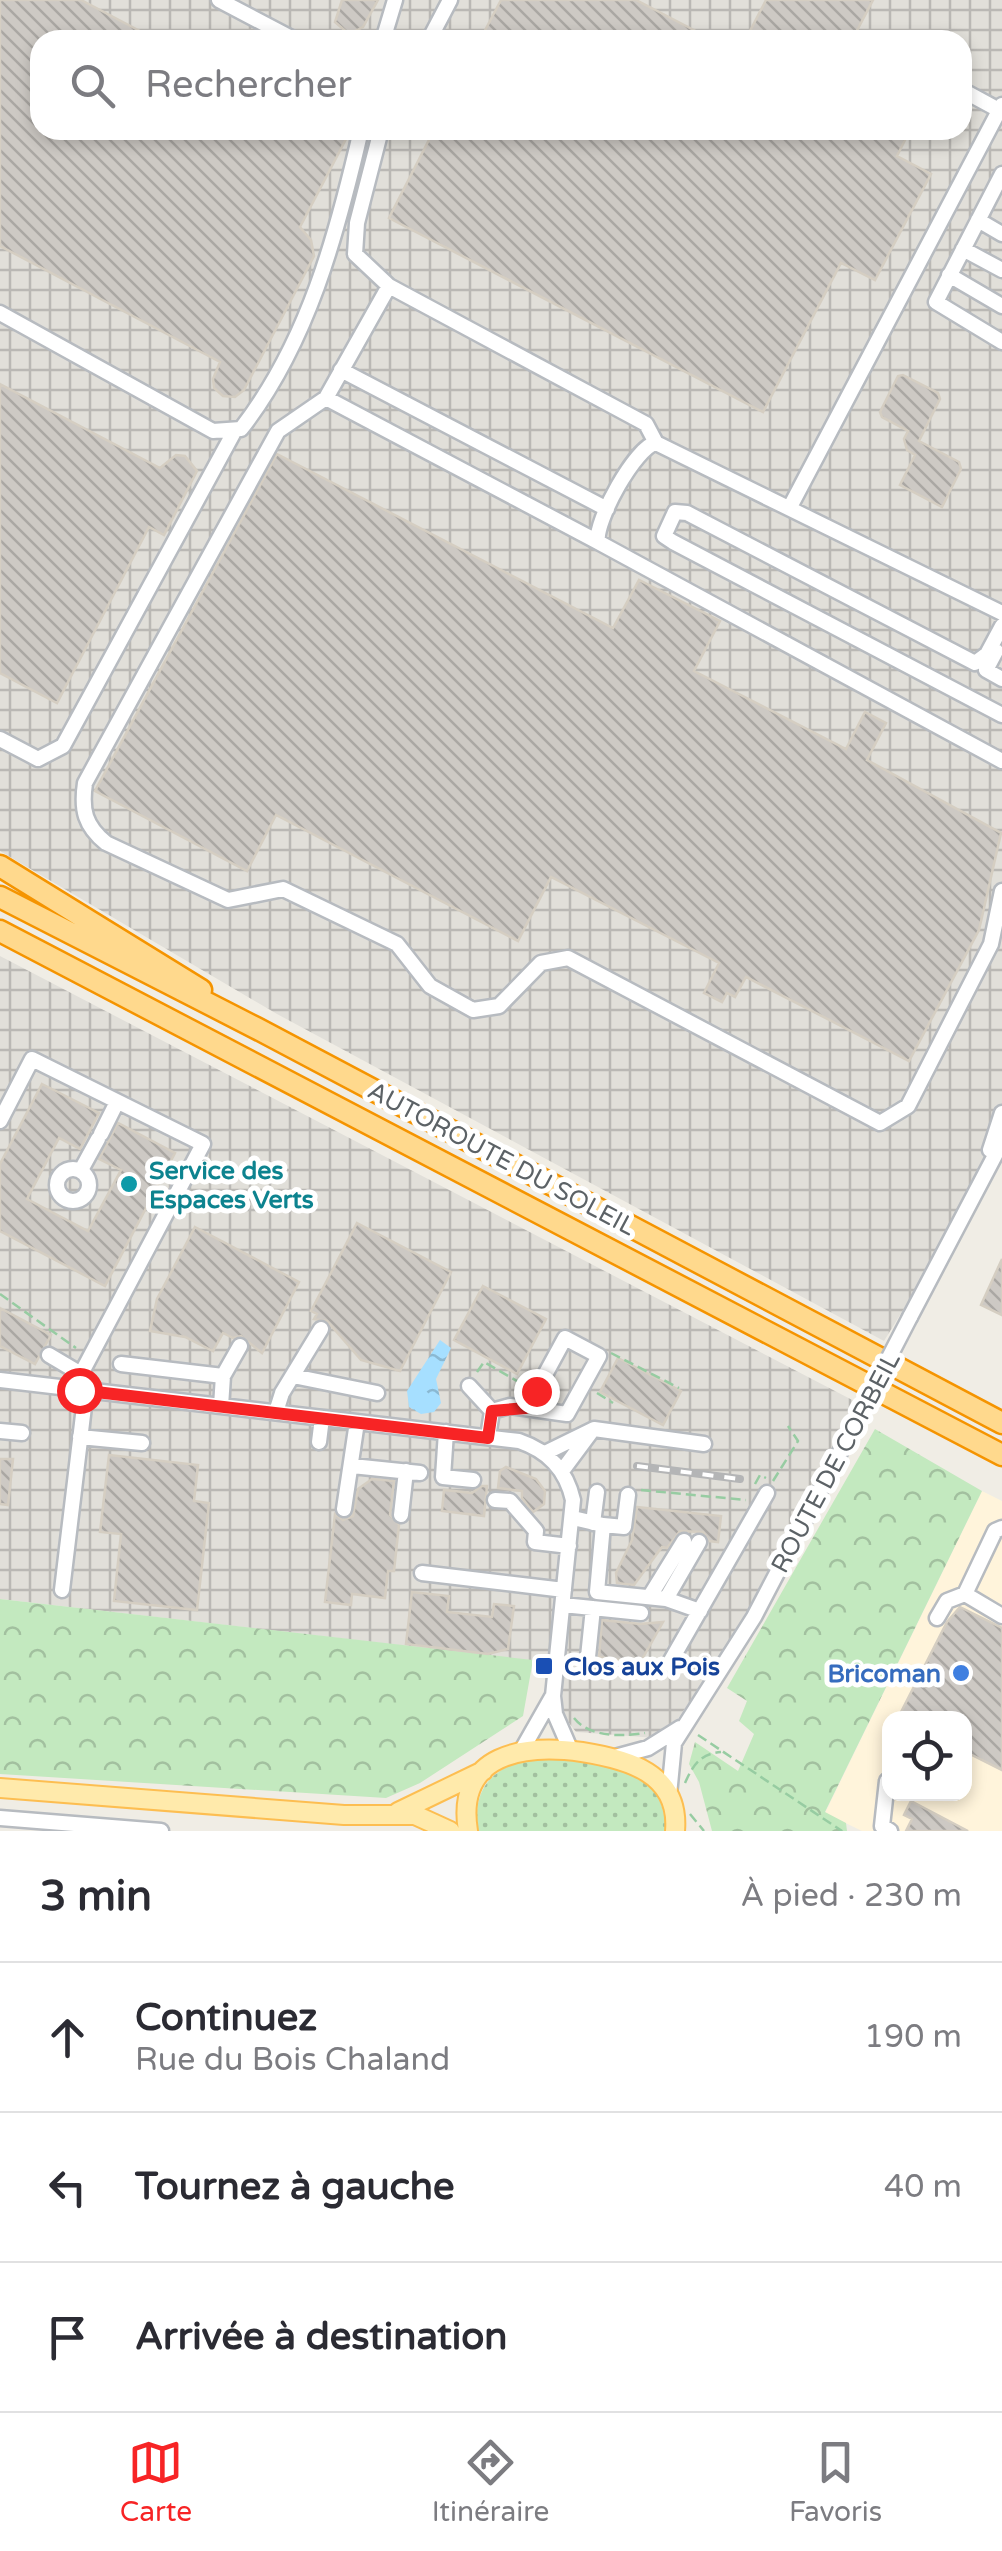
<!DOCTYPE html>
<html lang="fr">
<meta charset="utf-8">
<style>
:root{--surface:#fff;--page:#f2f2f3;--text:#2b2b33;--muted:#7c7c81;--line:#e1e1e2;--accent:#f72425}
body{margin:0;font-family:"Varela Round",sans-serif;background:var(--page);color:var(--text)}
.controls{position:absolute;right:30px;bottom:30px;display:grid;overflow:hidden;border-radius:20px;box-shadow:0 5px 15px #0003}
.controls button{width:90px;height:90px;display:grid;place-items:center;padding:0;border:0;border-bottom:2px solid var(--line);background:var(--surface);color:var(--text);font:50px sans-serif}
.stop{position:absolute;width:30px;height:30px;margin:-22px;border:8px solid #f72425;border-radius:50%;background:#fff}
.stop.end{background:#f72425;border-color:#fff;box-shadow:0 2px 10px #0008}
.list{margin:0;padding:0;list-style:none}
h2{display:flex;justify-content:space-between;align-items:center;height:130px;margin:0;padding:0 40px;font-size:42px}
h2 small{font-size:32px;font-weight:400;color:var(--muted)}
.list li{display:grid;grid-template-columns:65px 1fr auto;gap:30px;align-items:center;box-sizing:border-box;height:150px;padding:0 40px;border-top:2px solid var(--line)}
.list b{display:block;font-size:38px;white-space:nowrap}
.list p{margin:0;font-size:32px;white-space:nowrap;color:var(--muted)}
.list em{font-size:32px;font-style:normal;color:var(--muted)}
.icon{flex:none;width:55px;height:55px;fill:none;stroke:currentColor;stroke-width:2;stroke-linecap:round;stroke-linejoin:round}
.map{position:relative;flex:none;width:1002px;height:1831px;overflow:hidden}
.search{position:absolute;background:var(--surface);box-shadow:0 5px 15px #0003;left:30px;right:30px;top:30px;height:110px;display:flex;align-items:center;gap:25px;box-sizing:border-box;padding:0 35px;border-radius:30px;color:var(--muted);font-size:38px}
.sheet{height:580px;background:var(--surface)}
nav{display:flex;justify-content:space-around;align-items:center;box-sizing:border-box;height:140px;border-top:2px solid var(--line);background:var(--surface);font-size:28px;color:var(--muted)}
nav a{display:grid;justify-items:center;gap:5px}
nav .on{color:var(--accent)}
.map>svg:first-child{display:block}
.commercial{fill:#fff4db;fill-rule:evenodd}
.industrial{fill:url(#industrial-grid);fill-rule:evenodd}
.grass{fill:url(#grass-dots)}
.forest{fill:url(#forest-crowns)}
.water{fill:url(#water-ripples)}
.building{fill:url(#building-back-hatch);stroke:#d5cec2;stroke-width:2.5}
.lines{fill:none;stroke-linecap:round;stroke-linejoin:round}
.minor-casing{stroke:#b7bbc0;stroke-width:19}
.major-casing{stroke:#fdbe51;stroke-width:22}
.highway-casing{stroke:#f59400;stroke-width:25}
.path{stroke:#97cca2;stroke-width:2.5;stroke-dasharray:10 5;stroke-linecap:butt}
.minor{stroke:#fff;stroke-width:14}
.major{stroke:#ffeaab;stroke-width:18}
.highway{stroke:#ffd98d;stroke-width:20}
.rail-casing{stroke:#b4b5b6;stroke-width:8}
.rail{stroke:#fff;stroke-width:4;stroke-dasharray:11;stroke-linecap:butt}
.minor-bridge-casing{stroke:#b7bbc0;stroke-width:19;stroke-linecap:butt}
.minor-bridge{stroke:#fff;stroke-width:14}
.route{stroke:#f72425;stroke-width:12}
.culture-dot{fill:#0f9aa8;stroke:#fff;stroke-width:4}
.transit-dot{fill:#1a4fb4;stroke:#fff;stroke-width:4}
.shop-dot{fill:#3f7fe0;stroke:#fff;stroke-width:4}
.labels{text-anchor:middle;stroke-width:10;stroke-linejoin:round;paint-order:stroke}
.street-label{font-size:25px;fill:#5c6266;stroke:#fff}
.culture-label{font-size:25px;font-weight:bold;fill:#0d838f;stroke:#fff;text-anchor:start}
.transit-label{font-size:25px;font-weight:bold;fill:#164399;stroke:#fff;text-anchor:start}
.shop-label{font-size:25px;font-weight:bold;fill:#366cbe;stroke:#fff;text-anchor:end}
</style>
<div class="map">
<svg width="1002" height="1831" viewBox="0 0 1002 1831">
<defs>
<pattern id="industrial-grid" width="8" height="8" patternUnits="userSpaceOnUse" patternTransform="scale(2.5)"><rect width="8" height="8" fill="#e1dfd9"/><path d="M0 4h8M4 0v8" fill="none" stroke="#bab8b4"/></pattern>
<pattern id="grass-dots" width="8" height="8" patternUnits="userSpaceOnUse" patternTransform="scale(2.5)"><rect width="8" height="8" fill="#c3e9bf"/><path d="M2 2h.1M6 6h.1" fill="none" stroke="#a2c09f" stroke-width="1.8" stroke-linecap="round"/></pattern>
<pattern id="forest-crowns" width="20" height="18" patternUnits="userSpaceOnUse" patternTransform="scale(2.5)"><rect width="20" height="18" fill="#c3e9bf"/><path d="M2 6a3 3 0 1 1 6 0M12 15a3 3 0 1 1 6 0" fill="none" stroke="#a2c09f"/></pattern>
<pattern id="water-ripples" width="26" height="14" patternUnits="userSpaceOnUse" patternTransform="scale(2.5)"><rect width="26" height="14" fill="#a6dfff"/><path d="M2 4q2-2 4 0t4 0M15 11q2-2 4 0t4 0" fill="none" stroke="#8ab8d2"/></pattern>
<pattern id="building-back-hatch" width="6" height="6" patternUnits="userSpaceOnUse" patternTransform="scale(2.5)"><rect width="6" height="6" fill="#cdc9c4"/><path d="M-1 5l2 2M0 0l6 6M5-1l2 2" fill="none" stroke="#aaa7a3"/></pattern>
</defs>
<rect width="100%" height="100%" fill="#f0ede5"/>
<!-- commercial -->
<path class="commercial" d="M982,1491l20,10v330h-140l-37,-18zM890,1718h74v76h-74z"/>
<!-- industrial -->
<path class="industrial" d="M0,0h1002v1129l-27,64 -91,148 -607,-327 -277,-163zM40,40h922v90h-922z
M0,956l858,447 -124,233 -61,90 -17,12 -80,-6 -13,-17v-51l-563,-65z"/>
<!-- grass -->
<path class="grass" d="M543,1755c56,8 120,4 123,76h-188c-7,-51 22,-66 65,-76z"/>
<!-- forest -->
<path class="forest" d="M875,1429l107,62 -157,321 21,11 1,8h-135l-13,-49 -10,-18 6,-22 43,29 16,-37 -15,-13 8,-20 -20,-13z
M0,1599l533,61 -10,56 -103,67 -34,15 -386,-24z"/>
<!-- water -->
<path class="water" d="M440,1340l11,8 -15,31 5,24 -7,9 -13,2 -12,-7 -2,-16z"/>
<!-- building -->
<path class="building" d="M0,0h81l76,40h-117v90h288l18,9 -46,88 11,13 3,16 -70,134 -9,7 -12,-1 -9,-8 -1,-9 7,-17 -220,-116z
M342,0h36l-15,27 -14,7 -14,-12z
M501,0h135l77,40h-233z
M766,0h107l-21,40h-85l-17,-9z
M434,130h451l20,10 -8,16 34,18 -56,106 -34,-17 -78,149 -374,-194z
M903,375l35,18 2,6 -21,42 40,21 2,7 -19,38 -42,-22 15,-30 -8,-5 -3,-11 4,-8 -26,-14 -2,-5 18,-36z
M0,384l160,84 16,-13 9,1 12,15 -33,64 -15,-8 -92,176 -57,-30z
M277,454l336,174 26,-48 81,41 -26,50 152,78 19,-37 21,11 -19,37 134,73 -22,97 -70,131 -163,-84 -11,20 -8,-4 -5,9 -18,-9 15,-30 -168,-86 -33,64 -242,-126 -29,56 -152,-80z
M42,1084l57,29 -19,36 -21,-11 -32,61 61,32 33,-61 -22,-11 19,-36 57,30 -70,133 -105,-55v-67z
M357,1223l94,49 -51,99 -39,-11 -34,-39 -13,-2 3,-5 -6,-3z
M195,1227l104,55 -37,71 -21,-17 -8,2 -10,-5 -10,18 -28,-14 -35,-6 7,-32z
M1002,1259v56l-21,-10z
M483,1286l63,33 -29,55 -63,-34z
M0,1308l51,27 -16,29 -35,-18z
M618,1358l63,33 -18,34 -63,-33z
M109,1455l89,10 -4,36 15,2 -12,107 -83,-9 7,-67 -21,-2z
M0,1459h13l-5,46 -8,-1z
M506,1467l30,12 9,12 -1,13 -11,8 -11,-14v-7l-24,-3 2,-17z
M372,1479l22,2 -4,34 9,10 -5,46h-6l-3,27 -33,-4 -1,11 -26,-3 10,-88 8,6 10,-4 5,-27z
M482,1486h5l-3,30 -42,-5 2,-21 28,3z
M637,1507l84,9 -3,26 -9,-1 -6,-9 -23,-1 -13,17 -5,-1 -28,38 -17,-2 -1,-10 16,-33z
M412,1592l37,4 -2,16 45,5 2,-13 20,2 -6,43 -20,5 -82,-10z
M960,1607l42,21v142l-38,-19v-33h-66l49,-96z
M602,1620l38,4 23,-2 -23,41 -41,-6z
M911,1801l57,30h-62l6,-12 -8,-4z"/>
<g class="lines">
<defs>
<path id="minor" d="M219,0l76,40
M383,40l12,-40
M429,40l21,-40
M962,90l37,20
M381,130l-24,93 -2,31 34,32
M1002,174l-66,128 66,40
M978,220l24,14
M963,249l39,21
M949,275l53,31
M0,313l213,118 28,-2c67,-86 96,-195 120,-299
M341,370l266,139
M326,398l-48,33 -193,352c-4,27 0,43 21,60l122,57 55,-11 114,55 33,42 43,24 26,-4 42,-43 27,-5 312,165 28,-17 83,-162 11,-53
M656,443c-20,3 -62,79 -58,99l404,219
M790,507l212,-402
M598,542l-272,-144 63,-112 257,138 10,19 346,170
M1002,626l-15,28 -12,9 -288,-150 -12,-1 -11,24 9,6 329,173
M996,651l-10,19 16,9
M0,739l38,20 25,-13 171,-314
M0,1121l32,-62 171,85 -122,230 -2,15
M101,1134l16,-32
M990,1150l12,-37
M57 1185a16 16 0 1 1 32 0a16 16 0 1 1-32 0Z
M81,1170l17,-31
M910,1317l92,-175
M49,1355l32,19
M121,1364l102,12
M293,1376l84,17
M0,1380l519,61c29,10 47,28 54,59l-20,196 2,18 16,37
M469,1386l23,25 -4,26
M221,1406l2,-30 17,-30
M492,1411l18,-5 57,8 32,-58 -34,-18 -38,70
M276,1412l6,-19 39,-64
M0,1431l22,2
M446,1432l-3,45 30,3
M80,1437l62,6
M319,1442l3,-24
M545,1453l49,-24 110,15
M352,1466l68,7
M562,1471l29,-39
M495,1500l15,1 26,30 -1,11 34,4
M344,1509l13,-87
M401,1515l5,-44
M573,1518l30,7 -6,67 69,7 34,12
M593,1523l4,-31
M603,1525l21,2 4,-32
M1002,1528l-7,3 -30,63 37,22
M422,1573l142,17
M62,1590l24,-200
M650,1596l34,-55
M666,1599l33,-57
M563,1605l78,8
M937,1618l10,-17 18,-7
M588,1657l5,-49
M669,1664l98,-171
M523,1748l29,-51
M615,1757l33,-9 32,-20
M887,1781l-5,45 8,5
M669,1795l5,-52 80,-126 96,-184
M0,1818l161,13"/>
<path id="major" d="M0,1788l344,27h71l35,16
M398,1812l85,-41
M468,1831c-13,-78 57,-87 114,-79 45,7 98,21 93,79"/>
<path id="highway" d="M0,866l201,124
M0,897l256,131 746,395
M0,931l1002,524"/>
</defs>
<!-- minor casing -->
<use href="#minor" class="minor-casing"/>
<!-- major casing -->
<use href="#major" class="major-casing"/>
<!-- highway casing -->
<use href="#highway" class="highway-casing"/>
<!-- path -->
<path class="path" d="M0,1294l76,54
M611,1353l68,35
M477,1372l7,-10 38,22
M597,1393l16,10
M773,1481l25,-40 -10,-15
M755,1484l5,-9 6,3
M641,1490l105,10
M574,1718c15,19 47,19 71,15
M698,1735l144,96
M685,1783c8,-18 15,-29 36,-31
M690,1814l14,17"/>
<!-- minor -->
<use href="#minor" class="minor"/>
<!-- major -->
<use href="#major" class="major"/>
<!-- highway -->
<use href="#highway" class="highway"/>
<defs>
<path id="rail" d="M637,1466l103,13"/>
</defs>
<!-- rail casing -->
<use href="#rail" class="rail-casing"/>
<!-- rail -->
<use href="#rail" class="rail"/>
<defs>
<path id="minor-bridge" d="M850,1433l60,-116"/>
</defs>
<!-- minor-bridge casing -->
<use href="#minor-bridge" class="minor-bridge-casing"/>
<!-- minor-bridge -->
<use href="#minor-bridge" class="minor-bridge"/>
</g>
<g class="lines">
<!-- route -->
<path class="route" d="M79,1390l409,48 4,-27 34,-3 10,-17"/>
</g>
<!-- markers -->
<circle class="culture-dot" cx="129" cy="1184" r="10"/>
<rect class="transit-dot" x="534" y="1656" width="20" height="20" rx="5"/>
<circle class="shop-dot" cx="961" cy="1673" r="10"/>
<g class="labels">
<!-- street labels -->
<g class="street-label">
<text transform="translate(502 1158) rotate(28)" y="9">AUTOROUTE DU SOLEIL</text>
<text transform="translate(835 1462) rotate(-62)" y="9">ROUTE DE CORBEIL</text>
</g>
<!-- culture labels -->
<g class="culture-label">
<text x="149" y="1179">Service des<tspan x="149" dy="29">Espaces Verts</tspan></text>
</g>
<!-- transit labels -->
<g class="transit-label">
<text x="564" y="1675">Clos aux Pois</text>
</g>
<!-- shop labels -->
<g class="shop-label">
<text x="941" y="1682">Bricoman</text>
</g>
</g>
</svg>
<div class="controls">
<button><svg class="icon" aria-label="locate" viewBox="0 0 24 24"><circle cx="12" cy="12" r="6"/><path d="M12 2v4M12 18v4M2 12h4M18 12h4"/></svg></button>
</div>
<div class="stop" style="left:79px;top:1390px"></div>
<div class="stop end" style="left:536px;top:1391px"></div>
<div class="search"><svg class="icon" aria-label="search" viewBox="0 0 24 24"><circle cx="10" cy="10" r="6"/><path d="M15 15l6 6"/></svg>Rechercher</div>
</div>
<section class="sheet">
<h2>3 min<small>À pied · 230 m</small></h2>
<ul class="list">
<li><svg class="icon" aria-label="ahead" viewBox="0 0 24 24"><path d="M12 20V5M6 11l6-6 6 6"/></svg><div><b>Continuez</b><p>Rue du Bois Chaland</p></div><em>190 m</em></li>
<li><svg class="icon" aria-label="left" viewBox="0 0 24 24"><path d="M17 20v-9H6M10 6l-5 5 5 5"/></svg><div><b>Tournez à gauche</b></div><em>40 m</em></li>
<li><svg class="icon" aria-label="arrive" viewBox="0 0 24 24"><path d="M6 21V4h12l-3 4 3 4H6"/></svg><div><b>Arrivée à destination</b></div></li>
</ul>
</section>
<nav>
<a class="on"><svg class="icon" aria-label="map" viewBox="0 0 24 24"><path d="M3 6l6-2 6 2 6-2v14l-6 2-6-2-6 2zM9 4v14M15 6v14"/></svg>Carte</a>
<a><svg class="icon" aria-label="directions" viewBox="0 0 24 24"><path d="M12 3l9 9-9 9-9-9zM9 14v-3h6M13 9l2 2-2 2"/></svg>Itinéraire</a>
<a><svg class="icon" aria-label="saved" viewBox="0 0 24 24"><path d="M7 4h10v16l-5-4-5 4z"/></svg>Favoris</a>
</nav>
